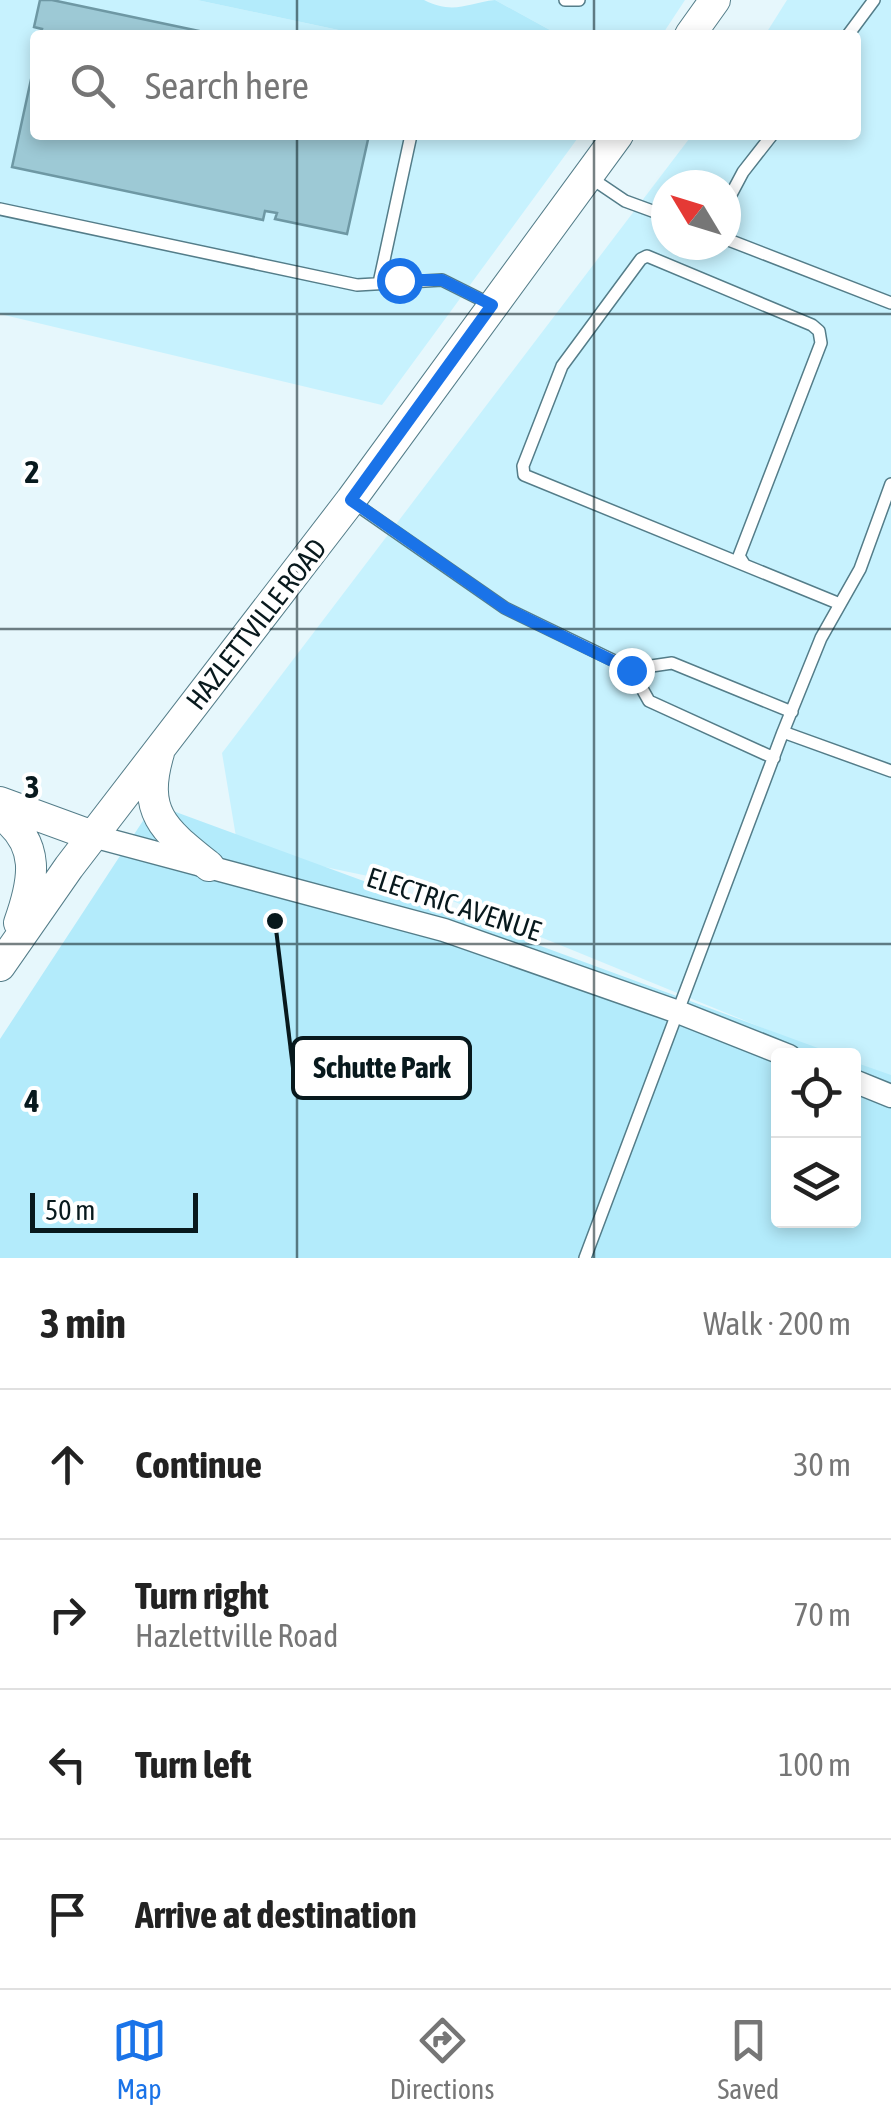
<!DOCTYPE html>
<meta charset="utf-8">
<style>
:root{--surface:#fff;--page:#f6f6f6;--text:#222;--muted:#767676;--line:#e0e0e0;--accent:#1a73e8}
body{margin:0;font-family:"Asap Condensed",sans-serif;background:var(--page);color:var(--text)}
.controls{position:absolute;right:30px;bottom:30px;display:grid;overflow:hidden;border-radius:10px;box-shadow:0 5px 15px #0003}
.controls button{width:90px;height:90px;display:grid;place-items:center;padding:0;border:0;border-bottom:2px solid var(--line);background:var(--surface);color:var(--text);font:50px sans-serif}
.compass{position:absolute;left:651px;top:170px;width:90px;height:90px;border-radius:50%;background:var(--surface);box-shadow:0 5px 15px #0003;rotate:308deg}
.scale{position:absolute;left:30px;bottom:25px;width:168px;box-sizing:border-box;padding-left:10px;border:5px solid #08191d;border-top:0;font-size:28px;line-height:35px;white-space:nowrap;color:#08191d;-webkit-text-stroke:8px #fff;paint-order:stroke}
.stop{position:absolute;width:30px;height:30px;margin:-22px;border:8px solid #1a73e8;border-radius:50%;background:#fff}
.stop.end{background:#1a73e8;border-color:#fff;box-shadow:0 2px 10px #0008}
.list{margin:0;padding:0;list-style:none}
h2{display:flex;justify-content:space-between;align-items:center;height:130px;margin:0;padding:0 40px;font-size:42px}
h2 small{font-size:32px;font-weight:400;color:var(--muted)}
.list li{display:grid;grid-template-columns:65px 1fr auto;gap:30px;align-items:center;box-sizing:border-box;height:150px;padding:0 40px;border-top:2px solid var(--line)}
.list b{display:block;font-size:38px;white-space:nowrap}
.list p{margin:0;font-size:32px;white-space:nowrap;color:var(--muted)}
.list em{font-size:32px;font-style:normal;color:var(--muted)}
.icon{flex:none;width:55px;height:55px;fill:none;stroke:currentColor;stroke-width:2;stroke-linecap:round;stroke-linejoin:round}
.map{position:relative;flex:none;width:891px;height:1258px;overflow:hidden}
.search{position:absolute;background:var(--surface);box-shadow:0 5px 15px #0003;left:30px;right:30px;top:30px;height:110px;display:flex;align-items:center;gap:25px;box-sizing:border-box;padding:0 35px;border-radius:10px;color:var(--muted);font-size:38px}
.sheet{height:730px;background:var(--surface)}
nav{display:flex;justify-content:space-around;align-items:center;box-sizing:border-box;height:140px;border-top:2px solid var(--line);background:var(--surface);font-size:28px;color:var(--muted)}
nav a{display:grid;justify-items:center;gap:5px}
nav .on{color:var(--accent)}
.map>svg:first-child{display:block}
.built{fill:#c7f2fe;fill-rule:evenodd}
.green{fill:#b3ebfb}
.building{fill:#9dc9d5;stroke:#6e98a4;stroke-width:2.5}
.lines{fill:none;stroke-linecap:round;stroke-linejoin:round}
.service-casing{stroke:#547d89;stroke-width:14}
.minor-casing{stroke:#547d89;stroke-width:25}
.secondary-casing{stroke:#547d89;stroke-width:32}
.service{stroke:#fff;stroke-width:11}
.minor{stroke:#fff;stroke-width:22}
.secondary{stroke:#fff;stroke-width:30}
.route{stroke:#1a73e8;stroke-width:12}
.grid{fill:none;stroke:#08191d;stroke-width:2.5;stroke-opacity:0.55}
.labels{text-anchor:middle;stroke-width:8;stroke-linejoin:round;paint-order:stroke}
.street-label{font-size:28px;fill:#08191d;stroke:#fff}
.grid-label{font-size:32px;text-anchor:middle;font-weight:bold;fill:#08191d;stroke:#fff;stroke-width:8;stroke-linejoin:round;paint-order:stroke}
.leader{fill:none;stroke:#08191d;stroke-width:4}
.callout-dot{fill:#08191d;stroke:#fff;stroke-width:4}
.callout{fill:#fff;stroke:#08191d;stroke-width:4}
.callout-label{font-size:30px;text-anchor:middle;font-weight:bold;fill:#08191d}
</style>
<div class="map">
<svg width="891" height="1258" viewBox="0 0 891 1258">
<rect width="100%" height="100%" fill="#e6f7fc"/>
<!-- built -->
<path class="built" d="M0,0h197l165,35h-327v100h545l-198,270 -382,-91z
M495,0h190l-23,35h-103z
M787,0h104v1081l-37,-15v-10l-25,-1 -413,-169 -178,-37 -16,-96 470,-618h164v-100h-91zM666,185h60v60h-60z"/>
<!-- green -->
<path class="green" d="M197,0h227c30,15 43,3 71,0l64,35h-197z
M154,804l683,251 -59,1v164h76v-158l37,13v183h-891v-219z"/>
<!-- building -->
<path class="building" d="M40,0h12l166,35h-178l2,-6 -8,-2z
M35,61v74h334l-22,99 -72,-15 2,-6 -12,-2 -2,9 -251,-53z"/>
<g class="lines">
<defs>
<path id="service" d="M565,0h14
M848,35l26,-35
M591,178l34,23 41,15
M726,204l17,-32 29,-37
M0,209l357,76 85,-5 50,25
M726,239l165,64
M379,283l32,-148
M354,503l151,105 126,61 18,32 125,57
M744,564l-5,-8 82,-213 -2,-12 -7,-6 -165,-69 -6,3 -79,107 -39,100 1,9 316,129
M631,669l41,-6 120,49
M783,732l108,39
M585,1258l198,-526 38,-94 39,-69 31,-85"/>
<path id="minor" d="M93,836l351,94 234,82 111,44
M854,1081l37,15"/>
<path id="secondary" d="M690,35l25,-35
M159,753c-18,60 5,77 50,113
M0,802l93,34
M0,814c42,29 34,67 19,109
M0,966l69,-99 282,-367 267,-365"/>
</defs>
<!-- service casing -->
<use href="#service" class="service-casing"/>
<!-- minor casing -->
<use href="#minor" class="minor-casing"/>
<!-- secondary casing -->
<use href="#secondary" class="secondary-casing"/>
<!-- service -->
<use href="#service" class="service"/>
<!-- minor -->
<use href="#minor" class="minor"/>
<!-- secondary -->
<use href="#secondary" class="secondary"/>
</g>
<g class="lines">
<!-- route -->
<path class="route" d="M399,280h43l50,25 -141,195 154,108 126,62"/>
</g>
<!-- grid -->
<path class="grid" d="M297,0v35M594,0v35M297,135v1123M594,135v1123M0,314h891M0,629h891M0,944h891"/>
<g class="labels">
<!-- street labels -->
<g class="street-label">
<text transform="translate(256 624) rotate(-52)" y="10">HAZLETTVILLE ROAD</text>
<text transform="translate(454 904) rotate(18)" y="10">ELECTRIC AVENUE</text>
</g>
</g>
<g class="grid-label">
<text x="32" y="483">2</text>
<text x="32" y="798">3</text>
<text x="32" y="1112">4</text>
</g>
<!-- callouts -->
<path class="leader" d="M275 921L293 1068"/>
<circle class="callout-dot" cx="275" cy="921" r="10"/>
<rect class="callout" x="293" y="1038" width="177" height="60" rx="10"/>
<g class="callout-label">
<text x="382" y="1078">Schutte Park</text>
</g>
</svg>
<div class="controls">
<button><svg class="icon" aria-label="locate" viewBox="0 0 24 24"><circle cx="12" cy="12" r="6"/><path d="M12 2v4M12 18v4M2 12h4M18 12h4"/></svg></button>
<button><svg class="icon" aria-label="layers" viewBox="0 0 24 24"><path d="M12 4l9 5-9 5-9-5zM3 14l9 5 9-5"/></svg></button>
</div>
<svg class="compass" viewBox="-18 -18 36 36"><path d="M0-13l5 13h-10z" fill="#e53935"/><path d="M0 13l5-13h-10z" fill="#767676"/></svg>
<div class="scale">50 m</div>
<div class="stop" style="left:399px;top:280px"></div>
<div class="stop end" style="left:631px;top:670px"></div>
<div class="search"><svg class="icon" aria-label="search" viewBox="0 0 24 24"><circle cx="10" cy="10" r="6"/><path d="M15 15l6 6"/></svg>Search here</div>
</div>
<section class="sheet">
<h2>3 min<small>Walk · 200 m</small></h2>
<ul class="list">
<li><svg class="icon" aria-label="ahead" viewBox="0 0 24 24"><path d="M12 20V5M6 11l6-6 6 6"/></svg><div><b>Continue</b></div><em>30 m</em></li>
<li><svg class="icon" aria-label="right" viewBox="0 0 24 24"><path d="M7 20v-9h11M14 6l5 5-5 5"/></svg><div><b>Turn right</b><p>Hazlettville Road</p></div><em>70 m</em></li>
<li><svg class="icon" aria-label="left" viewBox="0 0 24 24"><path d="M17 20v-9H6M10 6l-5 5 5 5"/></svg><div><b>Turn left</b></div><em>100 m</em></li>
<li><svg class="icon" aria-label="arrive" viewBox="0 0 24 24"><path d="M6 21V4h12l-3 4 3 4H6"/></svg><div><b>Arrive at destination</b></div></li>
</ul>
</section>
<nav>
<a class="on"><svg class="icon" aria-label="map" viewBox="0 0 24 24"><path d="M3 6l6-2 6 2 6-2v14l-6 2-6-2-6 2zM9 4v14M15 6v14"/></svg>Map</a>
<a><svg class="icon" aria-label="directions" viewBox="0 0 24 24"><path d="M12 3l9 9-9 9-9-9zM9 14v-3h6M13 9l2 2-2 2"/></svg>Directions</a>
<a><svg class="icon" aria-label="saved" viewBox="0 0 24 24"><path d="M7 4h10v16l-5-4-5 4z"/></svg>Saved</a>
</nav>
